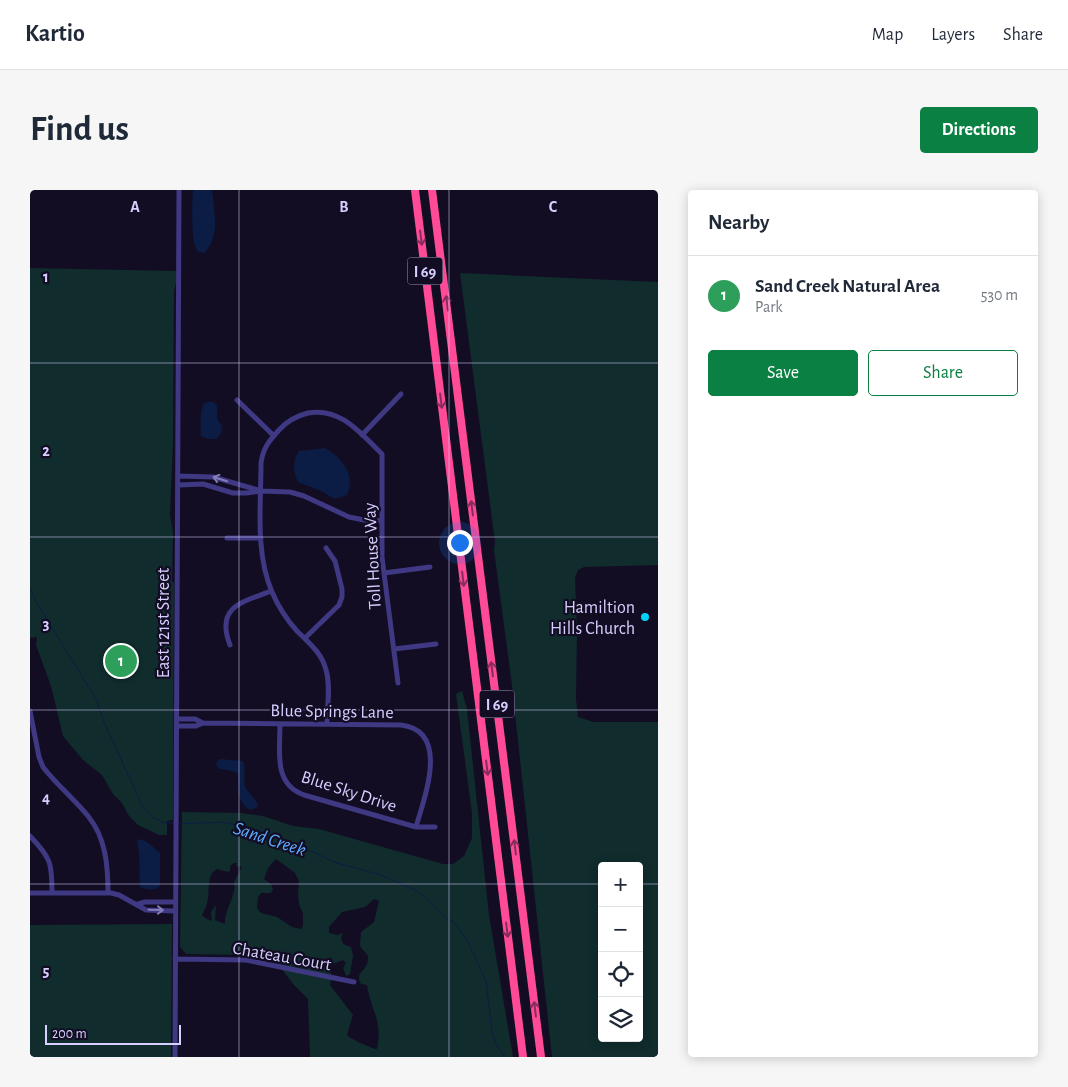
<!DOCTYPE html>
<meta charset="utf-8">
<style>
:root{--surface:#fff;--page:#f6f6f7;--text:#1f2937;--muted:#747a83;--line:#e0e1e3;--accent:#0b8043}
body{margin:0;font-family:"Alegreya Sans",sans-serif;background:var(--page);color:var(--text)}
.controls{position:absolute;right:15px;bottom:15px;display:grid;overflow:hidden;border-radius:5px;box-shadow:0 2px 12px #0003}
.controls button{width:45px;height:45px;display:grid;place-items:center;padding:0;border:0;border-bottom:1px solid var(--line);background:var(--surface);color:var(--text);font:25px sans-serif}
.scale{position:absolute;left:15px;bottom:12px;width:136px;box-sizing:border-box;padding-left:5px;border:2px solid #d7cfff;border-top:0;font-size:14px;line-height:18px;white-space:nowrap;color:#d7cfff;-webkit-text-stroke:4px #120d23;paint-order:stroke}
.you{position:absolute;left:429px;top:352px;width:18px;height:18px;margin:-12px;border:4px solid #fff;border-radius:50%;background:#1a73e8;box-shadow:0 0 0 8px #1a73e833}
.badge{display:grid;place-items:center;width:32px;height:32px;border-radius:50%;background:var(--accent);color:#fff;font-size:16px;font-weight:700}
.pin{position:absolute;translate:-50% -50%;border:2px solid #fff;box-shadow:0 1px 5px #0006}
.list{margin:0;padding:0;list-style:none}
h2{display:flex;justify-content:space-between;align-items:center;height:65px;margin:0;padding:0 20px;font-size:21px}
h2 small{font-size:16px;font-weight:400;color:var(--muted)}
.list li{display:grid;grid-template-columns:32px 1fr auto;gap:15px;align-items:center;box-sizing:border-box;height:80px;padding:0 20px;border-top:1px solid var(--line)}
.list b{display:block;font-size:19px;white-space:nowrap}
.list p{margin:0;font-size:16px;white-space:nowrap;color:var(--muted)}
.list em{font-size:16px;font-style:normal;color:var(--muted)}
.actions{display:flex;gap:10px;padding:15px 20px}
.actions a{flex:1;padding:11px 0;border:1px solid var(--accent);border-radius:5px;text-align:center;font-size:18px;color:var(--accent)}
.actions .main{background:var(--accent);color:#fff}
.icon{flex:none;width:28px;height:28px;fill:none;stroke:currentColor;stroke-width:2;stroke-linecap:round;stroke-linejoin:round}
.map{position:relative;flex:none;width:628px;height:867px;overflow:hidden;border-radius:5px}
header{display:flex;align-items:center;gap:30px;box-sizing:border-box;height:70px;padding:0 25px;background:var(--surface);border-bottom:1px solid var(--line)}
header strong{font-size:24px}
nav{display:flex;gap:28px;margin-inline-start:auto;font-size:18px}
.intro{display:flex;align-items:center;justify-content:space-between;box-sizing:border-box;height:120px;padding:0 30px}
h1{margin:0;font-size:35px}
.button{padding:12px 22px;border-radius:5px;background:var(--accent);color:#fff;font-size:18px;font-weight:700}
main{display:flex;gap:30px;padding:0 30px}
aside{flex:1;background:var(--surface);border-radius:5px;box-shadow:0 2px 12px #0003}
.map>svg:first-child{display:block}
.green{fill:#102c2d;fill-rule:evenodd}
.water{fill:#0b1d44}
.lines{fill:none;stroke-linecap:round;stroke-linejoin:round}
.stream{stroke:#0b1d44;stroke-width:1}
.minor{stroke:#3f3882;stroke-width:5}
.highway{stroke:#ff4a97;stroke-width:8}
.oneway{stroke:#882c5d}
.oneway2{stroke:#837cba}
.grid{fill:none;stroke:#d7cfff;stroke-width:1;stroke-opacity:0.55}
.poi-dot{fill:#00d3fa;stroke:#120d23;stroke-width:2}
.labels{text-anchor:middle;stroke-width:4.5;stroke-linejoin:round;paint-order:stroke}
.shield{fill:#120d23;stroke:#9c95bd;stroke-width:1}
.shield-label{font-size:16px;font-weight:bold;fill:#d7cfff}
.street-label{font-size:18px;fill:#d7cfff;stroke:#120d23}
.poi-label{font-size:18px;fill:#d7cfff;stroke:#120d23;text-anchor:end}
.water-label{font-size:19px;font-style:italic;fill:#5dabff;stroke:#120d23}
.grid-label{font-size:16px;text-anchor:middle;font-weight:bold;fill:#d7cfff;stroke:#120d23;stroke-width:4.5;stroke-linejoin:round;paint-order:stroke}
</style>
<header>
<strong>Kartio</strong>
<nav><a>Map</a><a>Layers</a><a>Share</a></nav>
</header>
<div class="intro"><h1>Find us</h1><a class="button">Directions</a></div>
<main>
<div class="map">
<svg width="628" height="867" viewBox="0 0 628 867">
<rect width="100%" height="100%" fill="#120d23"/>
<!-- green -->
<path class="green" d="M0,78l146,3 1,6 -3,15 -1,151 -3,72 3,17 -1,50h2l-1,238 -6,1v14h-8l-21,-10 -9,-9 -7,-13 -9,-9 -11,-19 -19,-15 -20,-24 -12,-50 -15,-41 1,-8 -7,1z
M430,83l198,9v283l-74,2 -6,3 -3,8 2,53 -1,68 2,18 15,5h65v335h-106l-40,-372 -18,-135 1,-8zM572,676h37v172h-37z
M432,501l5,18 22,206 24,142h-203l-2,-58 -14,-14 -17,-22 -32,-8 -59,-1 -6,-7 2,-135 59,1 22,3 30,10 26,3 124,35h10l11,-8 8,-18v-25l-16,-119zM246,669l19,14 4,8 -1,13 1,10 4,10v12l-2,3 -9,-2 -15,-10 -16,-4 -4,-5 1,-11 3,-4h10l2,-4 -2,-5 -7,-5 4,-11zM204,673h3l-1,3 6,1 -8,15c3,14 -10,27 -9,42l-10,-4 1,-15 -5,7 1,9 -7,-3 -3,-3c2,-4 4,-8 5,-12 4,-11 -2,-27 10,-34l11,3 2,-1v-5zM344,709l5,2 -5,21 -13,10 -1,14 8,10c0,2 0,6 -1,8 -4,9 -12,10 -6,20l6,1c4,26 16,35 10,64 -5,0 -28,-11 -30,-14l6,-20 -23,-30 2,-10 -7,-14 3,-3h4l1,6 10,-4 3,3 -3,5 3,8 4,-2 3,-18 -2,-9 -8,-3 -2,-6 2,-5 -6,2 -8,-2v-6l13,-15 23,-5z
M142,734l-1,133h-141v-132z"/>
<!-- water -->
<path class="water" d="M163,0h19c2,21 9,46 -8,63 -3,-1 -5,0 -7,-3 -6,-6 -5,-50 -4,-60z
M179,212h5l3,4v13l5,7c0,14 -10,16 -21,10 -1,-9 -1,-26 3,-33z
M295,258c17,10 31,26 22,47l-8,3h-6l-12,-7 -23,-9c-5,-11 -6,-21 1,-31z
M190,569l23,2c3,8 0,16 2,25 3,8 12,12 13,21l-8,3c-16,-10 -9,-24 -13,-38l-17,-3 -3,-2 -1,-4z
M109,649l8,3 13,11v33c-6,5 -13,4 -20,1l-1,-34 -2,-12z"/>
<g class="lines">
<!-- stream -->
<path class="stream" d="M0,399l8,16 58,94 8,23 38,83 11,13 12,5h10
M149,634l42,-2 30,6 43,15 43,20 44,12 36,16 12,9 15,16 9,6 14,18 19,41 6,50 4,13 9,13"/>
<!-- minor -->
<path class="minor" d="M207,210l37,36
M332,245l39,-41
M148,286l35,1 45,13
M148,295l25,-1 30,9h13l15,-2 29,1 14,4 45,21 15,3 18,1
M197,348h34
M354,383l46,-6
M275,448l34,-33 3,-8v-8l-7,-28 -9,-13
M200,455c-15,-39 13,-43 41,-54
M364,459l42,-5
M0,521l9,46 4,10c13,17 31,32 45,49 18,22 20,50 20,77
M147,529h18l8,4
M250,534c0,27 -7,60 24,71l112,32h19
M297,534c0,-17 4,-37 -1,-54 -4,-17 -17,-27 -29,-39 -10,-11 -19,-25 -25,-39 -17,-40 -11,-86 -11,-129 2,-15 8,-22 18,-33 8,-9 17,-14 29,-17 33,-6 53,21 74,41v103l16,126
M147,536h19l7,-3 198,2c50,6 23,73 15,102
M0,646c21,22 22,27 22,57
M0,703h81l8,2 27,15 29,1
M108,714l7,-2h30
M145,769l71,1 108,22
M145,867l4,-867"/>
<!-- highway -->
<path class="highway" d="M385,0l108,867
M402,0l109,867"/>
</g>
<!-- one-way arrows -->
<defs><path id="oneway-shaft" d="M-6 0H5M1.5-3L5.5 0L1.5 3" fill="none" stroke-width="1.6" stroke-linecap="round" stroke-linejoin="round" transform="scale(1.25)"/></defs>
<g class="oneway">
<use href="#oneway-shaft" transform="translate(391 48) rotate(83)"/>
<use href="#oneway-shaft" transform="translate(417 113) rotate(-97)"/>
<use href="#oneway-shaft" transform="translate(411 211) rotate(83)"/>
<use href="#oneway-shaft" transform="translate(442 318) rotate(-97)"/>
<use href="#oneway-shaft" transform="translate(433 389) rotate(83)"/>
<use href="#oneway-shaft" transform="translate(462 479) rotate(-97)"/>
<use href="#oneway-shaft" transform="translate(457 578) rotate(83)"/>
<use href="#oneway-shaft" transform="translate(485 657) rotate(-97)"/>
<use href="#oneway-shaft" transform="translate(477 740) rotate(83)"/>
<use href="#oneway-shaft" transform="translate(505 819) rotate(-97)"/>
</g>
<g class="oneway2">
<use href="#oneway-shaft" transform="translate(190 289) rotate(-163)"/>
<use href="#oneway-shaft" transform="translate(126 720) rotate(1)"/>
</g>
<!-- grid -->
<path class="grid" d="M209,0v867M419,0v867M0,173h628M0,347h628M0,520h628M0,694h572M609,694h19"/>
<!-- markers -->
<circle class="poi-dot" cx="615" cy="427" r="5"/>
<g class="labels">
<!-- shield labels -->
<g class="shield">
<rect x="377.5" y="67.5" width="35" height="27" rx="4"/>
<rect x="449.5" y="500.5" width="35" height="27" rx="4"/>
</g>
<g class="shield-label">
<text x="395" y="87">I 69</text>
<text x="467" y="520">I 69</text>
</g>
<!-- street labels -->
<g class="street-label">
<text transform="translate(342 366) rotate(-93)" y="6">Toll House Way</text>
<text transform="translate(133 433) rotate(-90)" y="6">East 121st Street</text>
<text transform="translate(302 521) rotate(1)" y="6">Blue Springs Lane</text>
<text transform="translate(319 601) rotate(18)" y="6">Blue Sky Drive</text>
<text transform="translate(252 766) rotate(10)" y="6">Chateau Court</text>
</g>
<!-- poi labels -->
<g class="poi-label">
<text x="605" y="423">Hamiltion<tspan x="605" dy="21">Hills Church</tspan></text>
</g>
<!-- water labels -->
<g class="water-label">
<text transform="translate(240 648) rotate(18)" y="7">Sand Creek</text>
</g>
</g>
<g class="grid-label">
<text x="105" y="22">A</text>
<text x="314" y="22">B</text>
<text x="523" y="22">C</text>
<text x="16" y="92">1</text>
<text x="16" y="266">2</text>
<text x="16" y="439">3</text>
<text x="16" y="613">4</text>
<text x="16" y="786">5</text>
</g>
</svg>
<div class="controls">
<button>+</button>
<button>−</button>
<button><svg class="icon" aria-label="locate" viewBox="0 0 24 24"><circle cx="12" cy="12" r="6"/><path d="M12 2v4M12 18v4M2 12h4M18 12h4"/></svg></button>
<button><svg class="icon" aria-label="layers" viewBox="0 0 24 24"><path d="M12 4l9 5-9 5-9-5zM3 14l9 5 9-5"/></svg></button>
</div>
<div class="scale">200 m</div>
<div class="you"></div>
<div class="pin badge" style="left:91px;top:471px;background:#2e9e5b">1</div>
</div>
<aside>
<h2>Nearby<small></small></h2>
<ul class="list">
<li><span class="badge" style="background:#2e9e5b">1</span><div><b>Sand Creek Natural Area</b><p>Park</p></div><em>530 m</em></li>
</ul>
<div class="actions"><a class="main">Save</a><a>Share</a></div>
</aside>
</main>
